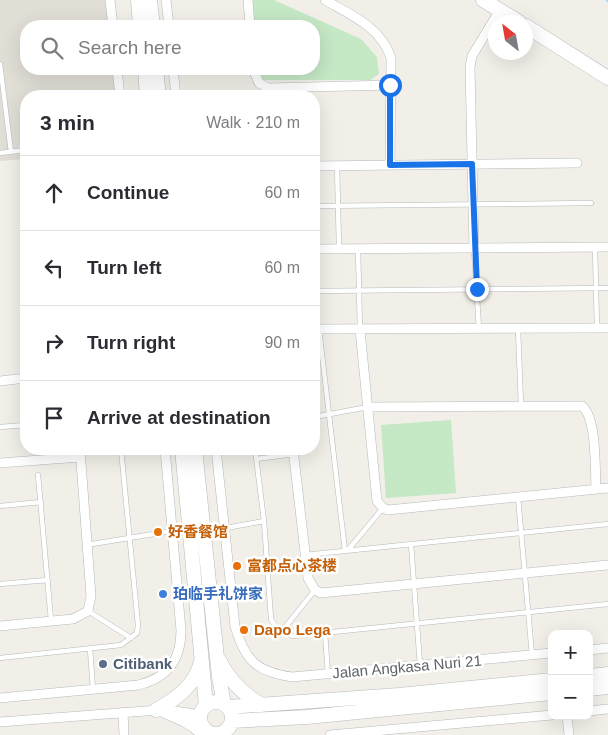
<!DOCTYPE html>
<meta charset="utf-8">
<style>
:root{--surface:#fff;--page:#f7f7f7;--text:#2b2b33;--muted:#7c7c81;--line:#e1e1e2}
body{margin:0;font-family:Arial,"Noto Sans SC",sans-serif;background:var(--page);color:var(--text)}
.controls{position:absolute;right:15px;bottom:15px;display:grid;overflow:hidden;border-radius:10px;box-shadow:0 5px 20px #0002}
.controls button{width:45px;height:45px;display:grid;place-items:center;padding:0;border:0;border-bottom:1px solid var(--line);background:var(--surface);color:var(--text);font:25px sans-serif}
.compass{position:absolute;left:488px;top:15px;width:45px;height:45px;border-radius:50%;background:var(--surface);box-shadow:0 5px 20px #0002;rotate:329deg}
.stop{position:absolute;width:15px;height:15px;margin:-11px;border:4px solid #1a73e8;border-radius:50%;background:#fff}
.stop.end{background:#1a73e8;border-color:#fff;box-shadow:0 1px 5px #0008}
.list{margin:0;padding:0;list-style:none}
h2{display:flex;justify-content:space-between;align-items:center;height:65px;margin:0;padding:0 20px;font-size:21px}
h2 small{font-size:16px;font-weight:400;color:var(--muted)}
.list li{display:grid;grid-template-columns:32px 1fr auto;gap:15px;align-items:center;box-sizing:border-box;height:75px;padding:0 20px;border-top:1px solid var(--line)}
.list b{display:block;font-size:19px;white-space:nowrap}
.list em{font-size:16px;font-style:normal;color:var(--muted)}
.icon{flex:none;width:28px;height:28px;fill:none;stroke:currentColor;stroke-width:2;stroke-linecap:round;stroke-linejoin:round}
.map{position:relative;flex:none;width:608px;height:735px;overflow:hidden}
.search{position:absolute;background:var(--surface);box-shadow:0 5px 20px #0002;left:20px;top:20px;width:300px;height:55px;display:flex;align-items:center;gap:12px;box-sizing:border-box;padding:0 18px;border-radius:20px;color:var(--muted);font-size:19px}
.panel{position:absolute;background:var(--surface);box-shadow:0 5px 20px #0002;left:20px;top:90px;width:300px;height:365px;border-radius:20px}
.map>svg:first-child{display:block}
.education{fill:#e1ded6}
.green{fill:#c5e8c5}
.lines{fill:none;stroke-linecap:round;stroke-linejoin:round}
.stream{stroke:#aadaff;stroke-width:2.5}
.lane-casing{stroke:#b5b8bc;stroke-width:5.5}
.street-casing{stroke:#b5b8bc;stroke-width:10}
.secondary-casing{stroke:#b6babf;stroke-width:15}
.lane{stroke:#fff;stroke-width:4.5}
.street{stroke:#fff;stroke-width:9}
.secondary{stroke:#fff;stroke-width:14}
.route{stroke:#1a73e8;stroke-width:6}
.food-dot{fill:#e8710a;stroke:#fff;stroke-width:2}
.shop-dot{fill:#3f7fe0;stroke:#fff;stroke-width:2}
.service-dot{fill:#5c6f8a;stroke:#fff;stroke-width:2}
.labels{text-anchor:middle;stroke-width:5;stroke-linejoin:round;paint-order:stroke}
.food-label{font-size:15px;font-weight:bold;fill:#c56008;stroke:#fff;text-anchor:start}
.shop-label{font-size:15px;font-weight:bold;fill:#366cbe;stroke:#fff;text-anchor:start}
.service-label{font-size:15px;font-weight:bold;fill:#4e5e75;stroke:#fff;text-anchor:start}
.street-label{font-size:15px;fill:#5f6368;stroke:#fff}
</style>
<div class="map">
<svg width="608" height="735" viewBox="0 0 608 735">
<rect width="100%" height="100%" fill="#f1efe8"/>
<!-- education -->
<path class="education" d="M0,0h107l2,26h-83v43h88l3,27h-91v63l-26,2z"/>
<!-- green -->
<path class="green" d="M248,0h26l87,39 16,18 2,17 -9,6h-108l-2,-11h54v-43h-61z
M451,420l5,73 -70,5 -5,-73z"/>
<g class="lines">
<!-- stream -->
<path class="stream" d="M607,0l1,1"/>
<defs>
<path id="lane" d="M0,64l11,88
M0,153l26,-3
M337,165l2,84
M314,206l277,-3
M595,247l2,81
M358,249l2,81
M474,249l5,80
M314,291l294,-3
M319,329l26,222
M518,329l3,76
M314,417l54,-10
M0,427l26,-2
M255,449l9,72 7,98c4,9 14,15 22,17l315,-32
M256,459l38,-5
M38,475l13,145
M518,497l14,158
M0,506l41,-4
M226,528l38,-7
M411,544l9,121
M86,545l86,-14
M348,550l35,-42
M305,555l303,-31
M0,584l48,-4
M88,611l43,27
M282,631l33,-41
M325,633l3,41
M90,649l3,40
M0,658l121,-13 16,-12 1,-8 -17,-176"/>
<path id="street" d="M110,0l3,26
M166,0l3,26
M248,0l2,26
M325,0c26,15 56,27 66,58l-1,107
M117,69l3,27
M173,69l3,27
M253,69l6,14 9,5 122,-3
M314,166l263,-3
M314,249l294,-2
M474,249l-4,-182 2,-11 28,-46
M314,329l294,-1
M360,330l17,171 6,7 5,2 220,-22
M0,381l26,-3
M368,407l214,-1c15,12 13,64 14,83
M216,449l19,177c10,35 22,46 57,51l260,-24
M293,449l15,129 7,12 6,3 287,-28
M0,463l80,-6
M0,626l73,-7 15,-8 3,-15 -11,-147
M589,650l19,-2
M0,698l138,-13c30,-7 43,-25 43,-55l-16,-181
M175,711l25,4
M589,711l19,-2
M123,712l1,23
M567,716l2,19
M0,722l159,-12
M330,735l222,-20"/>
<path id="secondary" d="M138,0l2,26
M150,0l3,26
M483,0l36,22
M526,26l82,52
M145,69l2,27
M156,69l3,27
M182,449l24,257
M195,449l24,228 5,27
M219,660c10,20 23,34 43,45
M589,676l19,-2
M589,689l19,-2
M200 718a16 16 0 1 1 32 0a16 16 0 1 1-32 0Z
M228,707l171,-12 153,-15
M156,710c20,-11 40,-25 45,-49
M165,711c15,6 28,11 39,23
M232,721l75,-4 245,-24"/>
</defs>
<!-- lane casing -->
<use href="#lane" class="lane-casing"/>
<!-- street casing -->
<use href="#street" class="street-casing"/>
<!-- secondary casing -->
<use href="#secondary" class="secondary-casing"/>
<!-- lane -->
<use href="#lane" class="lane"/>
<!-- street -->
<use href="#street" class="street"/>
<!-- secondary -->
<use href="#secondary" class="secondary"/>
</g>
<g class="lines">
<!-- route -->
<path class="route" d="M390,85v80l82,-1 5,125"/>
</g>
<!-- markers -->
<g class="food-dot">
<circle cx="158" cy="532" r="5"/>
<circle cx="237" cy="566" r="5"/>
<circle cx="244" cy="630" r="5"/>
</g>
<circle class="shop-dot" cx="163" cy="594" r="5"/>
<circle class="service-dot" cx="103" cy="664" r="5"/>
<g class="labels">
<!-- food labels -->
<g class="food-label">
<text x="168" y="537">好香餐馆</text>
<text x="247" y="571">富都点心茶楼</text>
<text x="254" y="635">Dapo Lega</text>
</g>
<!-- shop labels -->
<g class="shop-label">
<text x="173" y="599">珀临手礼饼家</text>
</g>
<!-- service labels -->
<g class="service-label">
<text x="113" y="669">Citibank</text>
</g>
<!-- street labels -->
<g class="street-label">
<text transform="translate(407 667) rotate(-5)" y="5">Jalan Angkasa Nuri 21</text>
</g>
</g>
</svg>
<div class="controls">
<button>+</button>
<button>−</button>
</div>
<svg class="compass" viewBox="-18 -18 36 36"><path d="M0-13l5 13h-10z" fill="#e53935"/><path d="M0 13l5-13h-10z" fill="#7c7c81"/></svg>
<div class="stop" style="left:390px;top:85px"></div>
<div class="stop end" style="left:477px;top:289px"></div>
<div class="search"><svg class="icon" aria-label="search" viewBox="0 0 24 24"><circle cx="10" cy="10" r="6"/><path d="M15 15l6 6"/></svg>Search here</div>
<section class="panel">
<h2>3 min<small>Walk · 210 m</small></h2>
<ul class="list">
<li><svg class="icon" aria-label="ahead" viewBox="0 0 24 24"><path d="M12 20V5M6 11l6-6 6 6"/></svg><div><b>Continue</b></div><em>60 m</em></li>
<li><svg class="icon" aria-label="left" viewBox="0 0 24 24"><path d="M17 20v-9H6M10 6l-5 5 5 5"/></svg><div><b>Turn left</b></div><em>60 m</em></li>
<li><svg class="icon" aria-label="right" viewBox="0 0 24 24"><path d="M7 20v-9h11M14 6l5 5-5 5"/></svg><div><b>Turn right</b></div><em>90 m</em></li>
<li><svg class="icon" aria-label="arrive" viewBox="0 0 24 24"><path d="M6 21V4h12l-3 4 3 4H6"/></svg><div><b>Arrive at destination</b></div></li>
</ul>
</section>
</div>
